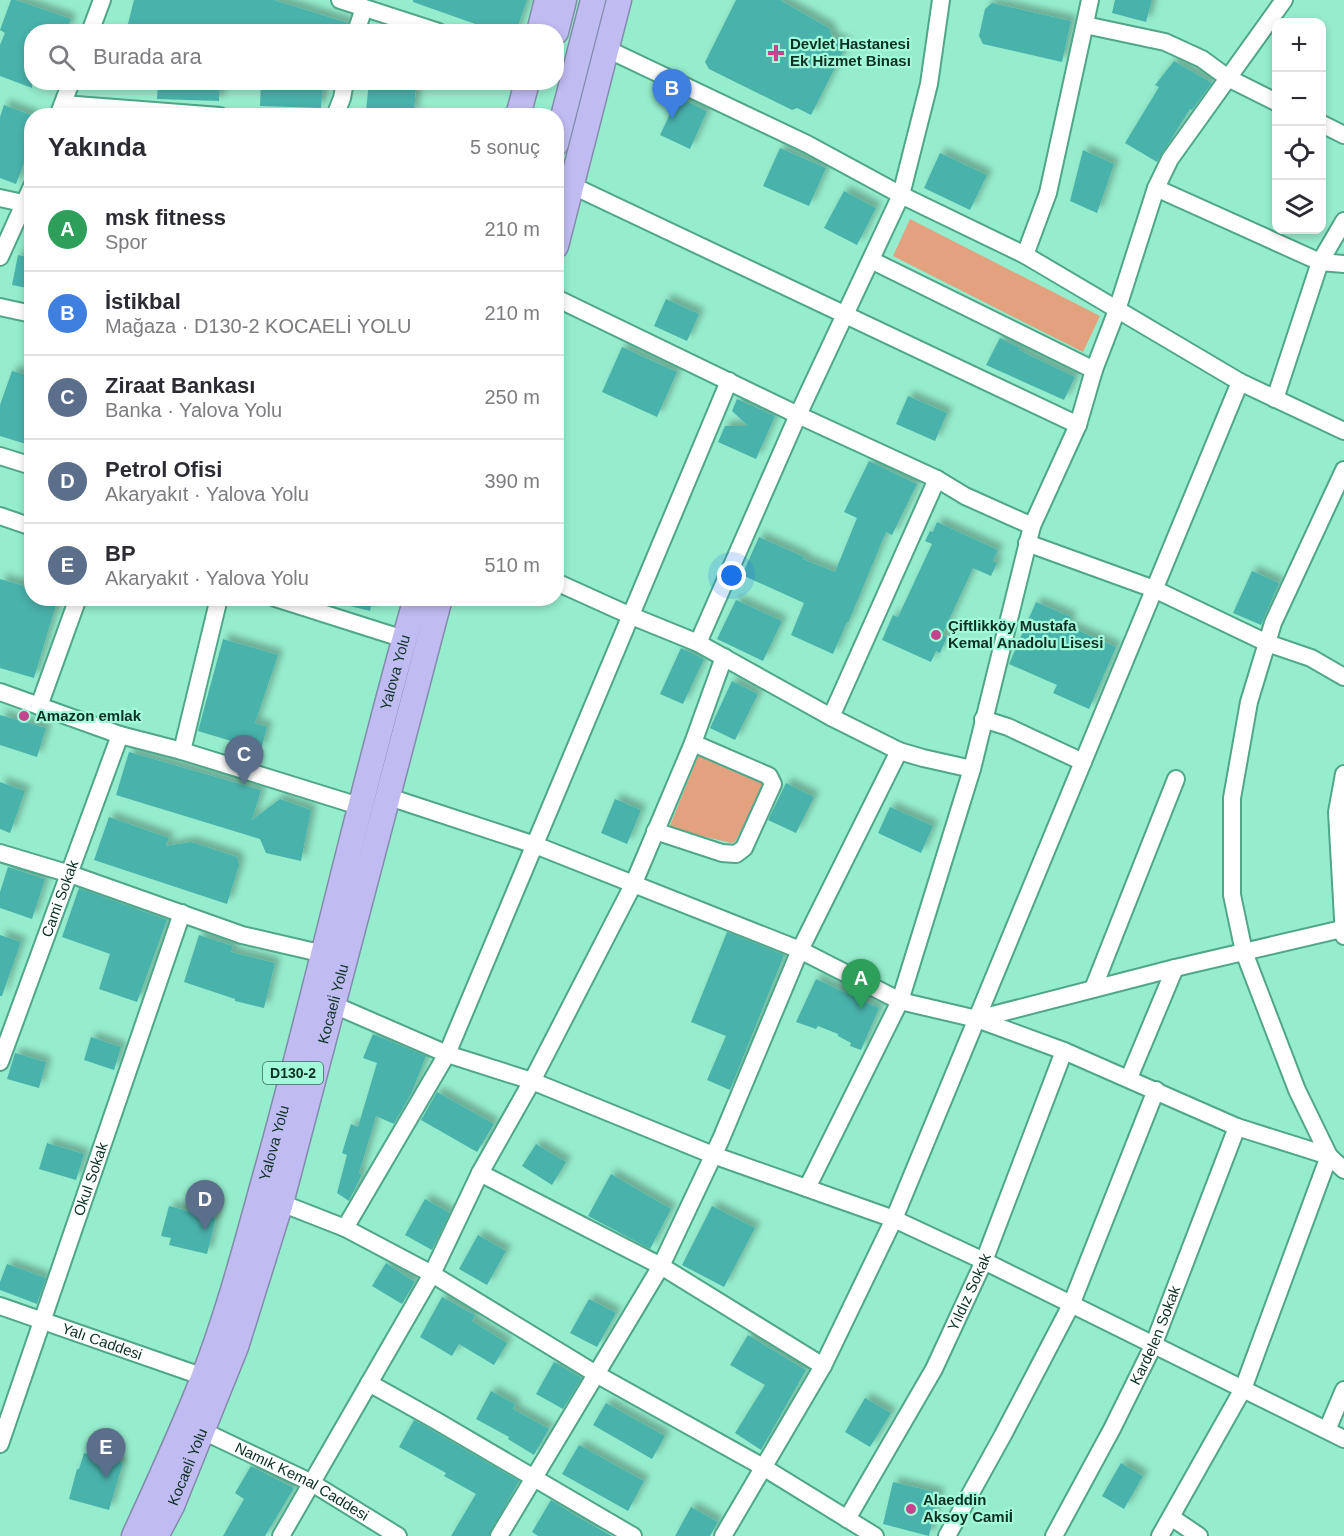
<!DOCTYPE html>
<html lang="tr">
<meta charset="utf-8">
<style>
:root{--surface:#fff;--page:#f2f2f3;--text:#2b2b33;--muted:#7c7c81;--line:#e1e1e2;--accent:#0f766e}
body{margin:0;font-family:Helvetica,sans-serif;background:var(--page);color:var(--text)}
.controls{position:absolute;right:18px;top:18px;display:grid;overflow:hidden;border-radius:12px;box-shadow:0 3px 9px #0003}
.controls button{width:54px;height:54px;display:grid;place-items:center;padding:0;border:0;border-bottom:2px solid var(--line);background:var(--surface);color:var(--text);font:30px sans-serif}
.you{position:absolute;left:732px;top:576px;width:21px;height:21px;margin:-15px;border:4px solid #fff;border-radius:50%;background:#1a73e8;box-shadow:0 0 0 9px #1a73e833}
.badge{display:grid;place-items:center;width:39px;height:39px;border-radius:50%;background:var(--accent);color:#fff;font-size:20px;font-weight:700}
.pin{position:absolute;translate:-50% -50px;filter:drop-shadow(0 2px 3px #0008)}
.pin::after{content:'';position:absolute;top:32px;width:21px;height:18px;background:inherit;clip-path:polygon(0 0,100% 0,50% 100%)}
.list{margin:0;padding:0;list-style:none}
h2{display:flex;justify-content:space-between;align-items:center;height:78px;margin:0;padding:0 24px;font-size:26px}
h2 small{font-size:20px;font-weight:400;color:var(--muted)}
.list li{display:grid;grid-template-columns:39px 1fr auto;gap:18px;align-items:center;box-sizing:border-box;height:84px;padding:0 24px;border-top:2px solid var(--line)}
.list b{display:block;font-size:22px;white-space:nowrap}
.list p{margin:0;font-size:20px;white-space:nowrap;color:var(--muted)}
.list em{font-size:20px;font-style:normal;color:var(--muted)}
.icon{flex:none;width:33px;height:33px;fill:none;stroke:currentColor;stroke-width:2;stroke-linecap:round;stroke-linejoin:round}
.map{position:relative;flex:none;width:1344px;height:1536px;overflow:hidden}
.search{position:absolute;background:var(--surface);box-shadow:0 3px 9px #0003;left:24px;top:24px;width:540px;height:66px;display:flex;align-items:center;gap:15px;box-sizing:border-box;padding:0 21px;border-radius:24px;color:var(--muted);font-size:22px}
.panel{position:absolute;background:var(--surface);box-shadow:0 3px 9px #0003;left:24px;top:108px;width:540px;height:498px;border-radius:24px}
.map>svg:first-child{display:block}
.green{fill:#e3a17f}
.building{fill:#4ab2ab;filter:url(#shadow)}
.lines{fill:none;stroke-linecap:round;stroke-linejoin:round}
.minor-casing{stroke:#4fa689;stroke-width:20}
.highway-casing{stroke:#818baa;stroke-width:27}
.minor{stroke:#fff;stroke-width:16}
.highway{stroke:#c0bbf1;stroke-width:24}
.poi-dot{fill:#c5448e;stroke:#a3fada;stroke-width:2}
.labels{text-anchor:middle;stroke-width:4.5;stroke-linejoin:round;paint-order:stroke}
.shield{fill:#a3fada;stroke:#396d5b;stroke-width:1.5}
.shield-label{font-size:14px;font-weight:bold;fill:#0b3125}
.poi-label{font-size:15px;font-weight:bold;fill:#0b3125;stroke:#a3fada;text-anchor:start}
.street-label{font-size:15px;fill:#0b3125;stroke:#a3fada}
</style>
<div class="map">
<svg width="1344" height="1536" viewBox="0 0 1344 1536">
<defs>
<filter id="shadow"><feDropShadow dx="5.5" dy="-5.5" stdDeviation="3" flood-color="#0004"/></filter>
</defs>
<rect width="100%" height="100%" fill="#96edcd"/>
<!-- green -->
<path class="green" d="M910,219l190,97 -17,36 -190,-96z
M699,754l67,28 -31,60 -4,1 -62,-15z"/>
<!-- building -->
<path class="building" d="M11,0h5l55,19 -5,13h-34v56l-32,-12v-31l5,-12 -5,-3z
M134,0h140l74,23 -2,9h-220z
M413,0h114l-11,32h-18l-85,-30z
M736,0h44l49,28 4,10 14,6 -36,71 -14,-7 -5,2 -83,-41 -4,-7z
M1115,0h37l-6,22 -34,-9z
M992,3l79,18 -9,41 -79,-18 -4,-8 6,-27z
M1174,61l38,22 -20,27 -2,-1 -33,53 -32,-19 34,-56 -4,-2z
M158,82h62l-1,19 -62,-2z
M261,82h62l-2,26 -61,-2z
M369,82h47l-2,32 -48,-3z
M678,97l29,14 -17,38 -30,-14z
M4,105l28,10v27l-16,42 -16,-6v-61z
M780,148l46,20 -17,38 -46,-20z
M1083,150l31,14 -17,49 -27,-12z
M940,153l47,22 -17,35 -46,-22z
M844,191l32,17 -19,37 -33,-17z
M18,255l14,3v31l-20,-4z
M666,299l33,15 -12,27 -33,-15z
M1000,338l20,10 -1,2 56,27 -11,23 -78,-35z
M622,347l55,25 -20,45 -55,-25z
M12,371l20,5v51l-6,17 -26,-8v-31z
M908,396l39,17 -12,28 -39,-17z
M737,399l38,17 -19,43 -38,-17 7,-16h23l-16,-15z
M869,461l48,23 -25,51 -6,-3 -38,91 -1,-1 -14,32 -42,-19 13,-32 -62,-28 17,-38 45,20 -1,2 32,13 22,-54 -13,-6z
M937,522l61,28 -5,11 4,2 -6,13 -18,-8 -31,67 5,2 -7,16 -4,-2 -5,11 -49,-22 11,-25 5,2 34,-73 -7,-3 5,-10 3,1z
M1252,571l27,12 -18,42 -28,-12z
M0,579l32,9v10h26l-24,80 -34,-10z
M338,598h35l-3,13 -32,-8z
M736,600l46,21 -19,40 -46,-22z
M1036,602l35,15 -3,9 48,21 -27,62 -36,-16 4,-8 -48,-21z
M223,639l55,16 -23,68 12,4 -6,23 -63,-19z
M681,648l23,11 -21,45 -23,-10z
M732,681l26,13 -23,46 -25,-12z
M0,715l46,13 -9,29 -37,-12z
M129,752l132,38 -9,30 28,-21 31,11 -10,51 -35,-8 -6,-14 -144,-44z
M0,782l25,9 -15,42 -10,-4z
M786,783l28,14 -18,36 -28,-13z
M615,799l26,11 -14,34 -26,-11z
M890,807l43,19 -12,27 -43,-20z
M109,817l60,21 -3,8 25,-4 46,15 2,8 -12,39 -133,-44z
M8,867l37,12 -13,40 -32,-11v-16z
M79,888l88,32 -30,82 -38,-13 11,-35 -48,-17z
M727,932l57,23 -54,135 -23,-10 19,-44 -35,-14z
M0,935l21,7 -19,54h-2z
M199,935l34,11 -2,6 44,11 -11,45 -29,-7v-2l-51,-17z
M816,979l63,29 -18,42 -11,-4 1,-3 -13,-7v-2l-20,-8 -2,3 -20,-7z
M373,1034l53,22 -14,36 -18,32 -18,-8 -17,57 3,1 -13,27 -12,-8 10,-38 -5,-2 9,-29 7,3 19,-64 -14,-5z
M91,1037l30,10 -7,23 -30,-10z
M15,1053l31,9 -7,26 -32,-9z
M437,1092l57,32 -17,28 -56,-32z
M47,1143l37,11 -8,26 -37,-11z
M536,1144l30,18 -14,23 -30,-19z
M611,1174l60,35 -21,40 -62,-33z
M425,1199l25,14 -18,37 -27,-15z
M169,1206l47,12 -9,36 -38,-9 2,-7 -10,-2z
M712,1206l43,22 -31,59 -42,-22z
M478,1235l28,16 -19,34 -28,-16z
M386,1263l29,19 -13,22 -30,-18z
M7,1264l39,14 -9,26 -37,-14v-8z
M442,1297l33,18 -3,6 35,22 -13,22 -35,-21 -7,12 -32,-19z
M589,1299l27,14 -19,34 -27,-14z
M748,1335l58,35 -45,80 -26,-17 30,-48 -35,-20z
M554,1362l28,16 -19,31 -27,-15z
M491,1391l24,13 -2,5 36,20 -15,26 -26,-16 1,-2 -33,-18z
M865,1398l26,15 -21,34 -25,-15z
M606,1403l59,33 -13,23 -59,-34z
M414,1420l105,61 -30,55h-38l25,-42 -32,-18 2,-3 -47,-26z
M579,1445l65,36 -16,30 -66,-37z
M84,1453l39,10 -14,47 -40,-11 8,-30h2z
M1121,1463l22,13 -19,33 -22,-13z
M251,1466l43,22 -29,48h-42l21,-37 -9,-6z
M893,1482l46,11 -10,43 -46,-12z
M551,1500l27,17 34,19h-74l-6,-4z
M691,1507l27,15 -8,14h-35z"/>
<g class="lines">
<defs>
<g id="minor">
<path d="M340,0l99,32"/>
<path d="M1085,25l80,17 37,17 26,19 48,24"/>
<path d="M90,32l12,-32"/>
<path d="M356,32l8,-24"/>
<path d="M607,49l200,95 94,51 124,60 215,127 104,49"/>
<path d="M63,104l157,12"/>
<path d="M58,116l13,-34"/>
<path d="M335,116l7,-18 3,-16"/>
<path d="M1322,124l22,11"/>
<path d="M571,185l507,240"/>
<path d="M1156,188l164,74 24,2"/>
<path d="M0,198l32,7"/>
<path d="M1025,255l23,-62 42,-193"/>
<path d="M0,257l32,-71"/>
<path d="M871,260l223,110"/>
<path d="M556,298l242,117 139,64 28,17 67,30"/>
<path d="M0,307l32,7"/>
<path d="M1275,399l45,-137 24,-41"/>
<path d="M0,456l32,10"/>
<path d="M0,516l32,11"/>
<path d="M1027,543l127,46 113,54 44,15 33,19"/>
<path d="M556,582l73,33 69,28 133,74 68,34 24,7 49,11"/>
<path d="M275,598l129,41"/>
<path d="M698,643l100,-228 103,-220 28,-111 12,-84"/>
<path d="M0,692l120,43 62,16 177,55"/>
<path d="M39,706l39,-108"/>
<path d="M831,717l106,-238"/>
<path d="M983,719l25,8 75,35"/>
<path d="M182,751l37,-153"/>
<path d="M1344,774l-7,38 7,124"/>
<path d="M389,797l146,48 265,105 100,51 77,18 87,32 173,76 92,29 15,14"/>
<path d="M655,831l67,22 14,1 8,-6 29,-64 -4,-8 -76,-33"/>
<path d="M0,853l70,21 172,61 82,19"/>
<path d="M1093,989l83,-210"/>
<path d="M334,1005l113,49 85,27 181,74 181,64 90,42 360,178"/>
<path d="M977,1019l198,-51 167,-39"/>
<path id="s1" d="M0,1062l120,-327"/>
<path d="M1129,1078l46,-110"/>
<path d="M480,1173l181,93 162,100"/>
<path d="M807,1188l93,-187 72,-232 60,-243 46,-101 16,-55 23,-60 39,-122 14,-29 114,-159"/>
<path d="M281,1203l64,25 87,46 164,100 167,93 112,69"/>
<path d="M345,1228l102,-174 282,-673"/>
<path id="s2" d="M0,1306l204,71"/>
<path d="M369,1383l66,37 198,116"/>
<path d="M1327,1430l17,-40"/>
<path id="s3" d="M203,1431l109,52 86,53"/>
<path id="s4" d="M0,1444l182,-531"/>
<path d="M1171,1517l28,19"/>
<path id="s5" d="M847,1519l87,-150 50,-108 80,-210"/>
<path d="M281,1536l151,-262 48,-101 52,-92 101,-196 60,-142 31,-86"/>
<path d="M499,1536l162,-270 60,-127 79,-189 99,-199"/>
<path d="M723,1536l100,-170 71,-147 346,-837"/>
<path d="M947,1536l56,-101 68,-130 85,-215"/>
<path id="s6" d="M1054,1536l58,-107 41,-83 84,-219"/>
<path d="M1160,1536l83,-147 86,-233 -32,-66 -53,-138 -12,-57v-97l17,-96 24,-79 71,-153"/>
</g>
<g id="highway">
<path d="M539,32l8,-32"/>
<path d="M556,32l8,-32"/>
<path d="M518,116l9,-34"/>
<path d="M556,144l37,-144"/>
<path d="M556,246l63,-246"/>
<path id="s7" d="M134,1536c24,-52 48,-104 69,-158 27,-69 45,-141 65,-212 52,-188 94,-380 148,-568"/>
<path id="s8" d="M156,1536l16,-30 64,-159 45,-144 159,-605"/>
</g>
</defs>
<!-- minor casing -->
<use href="#minor" class="minor-casing"/>
<!-- highway casing -->
<use href="#highway" class="highway-casing"/>
<!-- minor -->
<use href="#minor" class="minor"/>
<!-- highway -->
<use href="#highway" class="highway"/>
</g>
<!-- markers -->
<g class="poi-dot">
<path d="M773 44h6v6h6v6h-6v6h-6v-6h-6v-6h6z"/>
<circle cx="936" cy="635" r="6"/>
<circle cx="24" cy="716" r="6"/>
<circle cx="911" cy="1509" r="6"/>
</g>
<g class="labels">
<!-- shield labels -->
<rect class="shield" x="263" y="1062" width="60" height="22" rx="4.5"/>
<g class="shield-label">
<text x="293" y="1078">D130-2</text>
</g>
<!-- poi labels -->
<g class="poi-label">
<text x="790" y="49">Devlet Hastanesi<tspan x="790" dy="17">Ek Hizmet Binası</tspan></text>
<text x="948" y="631">Çiftlikköy Mustafa<tspan x="948" dy="17">Kemal Anadolu Lisesi</tspan></text>
<text x="36" y="721">Amazon emlak</text>
<text x="923" y="1505">Alaeddin<tspan x="923" dy="17">Aksoy Camiİ</tspan></text>
</g>
<!-- street labels -->
<g class="street-label">
<text dy="5" stroke="none"><textPath href="#s7" startOffset="904">Yalova Yolu</textPath></text>
<text dy="5" stroke="none"><textPath href="#s1" startOffset="174">Cami Sokak</textPath></text>
<text dy="5" stroke="none"><textPath href="#s8" startOffset="562">Kocaeli̇ Yolu</textPath></text>
<text dy="5" stroke="none"><textPath href="#s7" startOffset="418">Yalova Yolu</textPath></text>
<text dy="5" stroke="none"><textPath href="#s4" startOffset="280">Okul Sokak</textPath></text>
<text dy="5" stroke="none"><textPath href="#s5" startOffset="258">Yıldız Sokak</textPath></text>
<text dy="5" stroke="none"><textPath href="#s6" startOffset="225">Kardelen Sokak</textPath></text>
<text dy="5" stroke="none"><textPath href="#s2" startOffset="108">Yalı Caddesi</textPath></text>
<text dy="5" stroke="none"><textPath href="#s8" startOffset="76">Kocaeli̇ Yolu</textPath></text>
<text dy="5" stroke="none"><textPath href="#s3" startOffset="111">Namık Kemal Caddesi</textPath></text>
</g>
</g>
</svg>
<div class="controls">
<button>+</button>
<button>−</button>
<button><svg class="icon" aria-label="locate" viewBox="0 0 24 24"><circle cx="12" cy="12" r="6"/><path d="M12 2v4M12 18v4M2 12h4M18 12h4"/></svg></button>
<button><svg class="icon" aria-label="layers" viewBox="0 0 24 24"><path d="M12 4l9 5-9 5-9-5zM3 14l9 5 9-5"/></svg></button>
</div>
<div class="you"></div>
<div class="pin badge" style="left:861px;top:1009px;background:#2e9e5b">A</div>
<div class="pin badge" style="left:672px;top:119px;background:#3f7fe0">B</div>
<div class="pin badge" style="left:244px;top:785px;background:#5c6f8a">C</div>
<div class="pin badge" style="left:205px;top:1230px;background:#5c6f8a">D</div>
<div class="pin badge" style="left:106px;top:1478px;background:#5c6f8a">E</div>
<div class="search"><svg class="icon" aria-label="search" viewBox="0 0 24 24"><circle cx="10" cy="10" r="6"/><path d="M15 15l6 6"/></svg>Burada ara</div>
<section class="panel">
<h2>Yakında<small>5 sonuç</small></h2>
<ul class="list">
<li><span class="badge" style="background:#2e9e5b">A</span><div><b>msk fitness</b><p>Spor</p></div><em>210 m</em></li>
<li><span class="badge" style="background:#3f7fe0">B</span><div><b>İstikbal</b><p>Mağaza · D130-2 KOCAELİ YOLU</p></div><em>210 m</em></li>
<li><span class="badge" style="background:#5c6f8a">C</span><div><b>Ziraat Bankası</b><p>Banka · Yalova Yolu</p></div><em>250 m</em></li>
<li><span class="badge" style="background:#5c6f8a">D</span><div><b>Petrol Ofisi</b><p>Akaryakıt · Yalova Yolu</p></div><em>390 m</em></li>
<li><span class="badge" style="background:#5c6f8a">E</span><div><b>BP</b><p>Akaryakıt · Yalova Yolu</p></div><em>510 m</em></li>
</ul>
</section>
</div>
